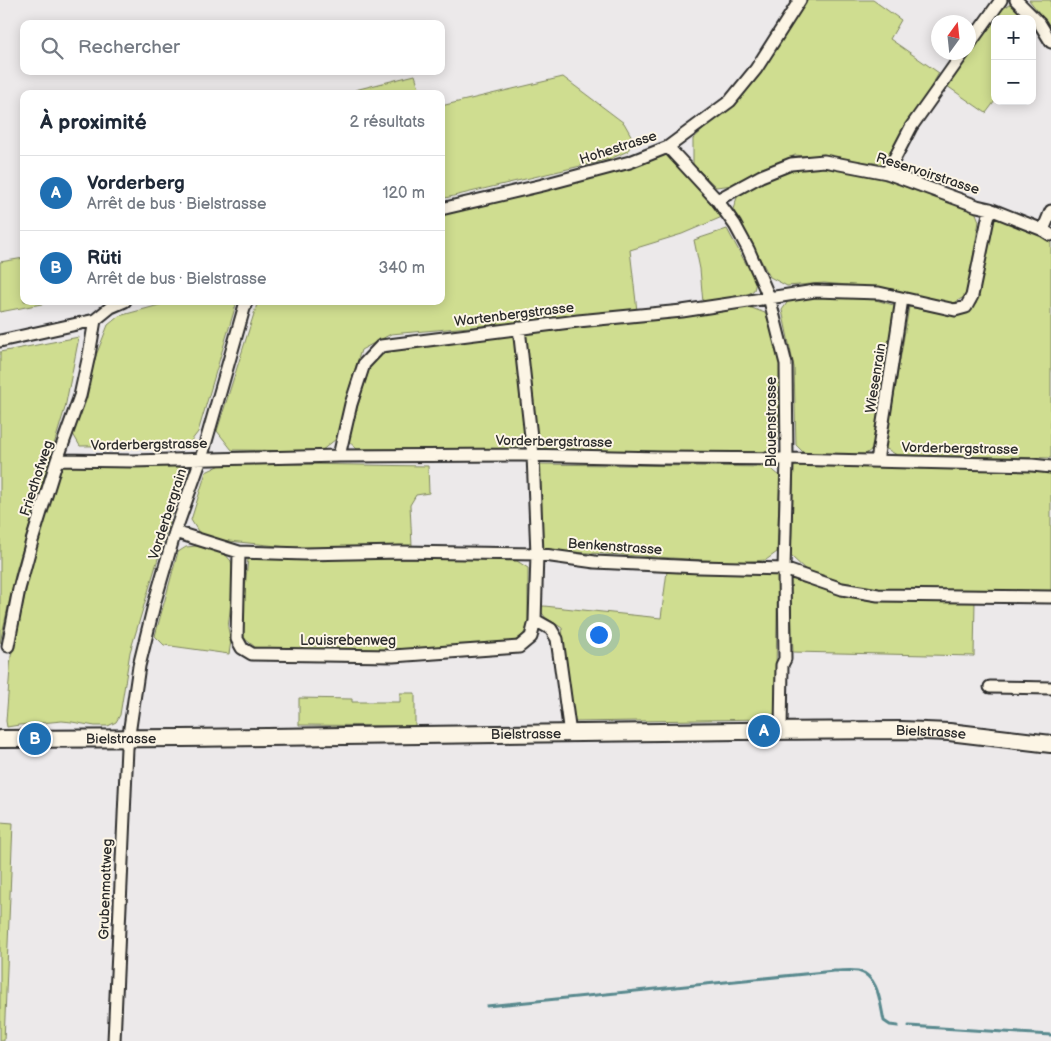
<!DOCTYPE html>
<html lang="fr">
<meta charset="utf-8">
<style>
:root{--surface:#fff;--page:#f2f2f3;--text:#1f2937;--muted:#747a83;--line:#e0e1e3;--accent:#1f6fb2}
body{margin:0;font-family:"Balsamiq Sans",sans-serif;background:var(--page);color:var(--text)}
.controls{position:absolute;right:15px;top:15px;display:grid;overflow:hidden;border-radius:10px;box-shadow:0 2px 12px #0003}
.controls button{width:45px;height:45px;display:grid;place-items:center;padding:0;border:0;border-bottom:1px solid var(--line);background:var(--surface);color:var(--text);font:25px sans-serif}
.compass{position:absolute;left:931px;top:15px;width:45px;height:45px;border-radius:50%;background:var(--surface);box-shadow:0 2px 12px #0003;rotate:15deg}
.you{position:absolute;left:598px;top:634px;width:18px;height:18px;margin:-12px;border:4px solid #fff;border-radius:50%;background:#1a73e8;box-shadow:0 0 0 8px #1a73e833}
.badge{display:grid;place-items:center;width:32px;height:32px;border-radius:50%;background:var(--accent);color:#fff;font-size:16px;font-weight:700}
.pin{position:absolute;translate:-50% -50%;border:2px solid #fff;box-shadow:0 1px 5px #0006}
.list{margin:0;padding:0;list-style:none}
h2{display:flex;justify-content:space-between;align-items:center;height:65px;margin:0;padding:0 20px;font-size:21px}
h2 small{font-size:16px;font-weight:400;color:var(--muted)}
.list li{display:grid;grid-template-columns:32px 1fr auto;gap:15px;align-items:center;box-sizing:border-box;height:75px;padding:0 20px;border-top:1px solid var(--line)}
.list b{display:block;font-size:19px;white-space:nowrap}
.list p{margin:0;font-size:16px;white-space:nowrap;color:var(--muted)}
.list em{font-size:16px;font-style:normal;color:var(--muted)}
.icon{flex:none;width:28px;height:28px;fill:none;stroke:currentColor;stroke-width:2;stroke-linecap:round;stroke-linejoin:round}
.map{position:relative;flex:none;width:1051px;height:1041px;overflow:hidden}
.search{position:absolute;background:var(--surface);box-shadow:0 2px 12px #0003;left:20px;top:20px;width:425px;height:55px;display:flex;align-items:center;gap:12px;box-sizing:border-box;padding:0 18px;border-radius:10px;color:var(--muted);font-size:19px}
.panel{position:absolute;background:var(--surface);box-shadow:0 2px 12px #0003;left:20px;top:90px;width:425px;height:215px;border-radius:10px}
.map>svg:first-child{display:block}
.green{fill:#cfdd90;stroke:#7d845e}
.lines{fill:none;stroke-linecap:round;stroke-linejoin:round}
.stream{stroke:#59898e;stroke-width:3}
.street-casing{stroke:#2b2b2b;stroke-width:15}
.secondary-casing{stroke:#2b2b2b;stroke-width:20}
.street{stroke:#fcf5e5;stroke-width:11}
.secondary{stroke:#fcf5e5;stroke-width:16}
.labels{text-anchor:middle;stroke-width:4;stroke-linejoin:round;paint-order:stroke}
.street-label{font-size:14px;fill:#2b2b2b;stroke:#fcf5e5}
</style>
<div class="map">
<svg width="1051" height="1041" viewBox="0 0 1051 1041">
<rect width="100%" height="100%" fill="#ece9ea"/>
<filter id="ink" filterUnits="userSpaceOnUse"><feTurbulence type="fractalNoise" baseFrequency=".02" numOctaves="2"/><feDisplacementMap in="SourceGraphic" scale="10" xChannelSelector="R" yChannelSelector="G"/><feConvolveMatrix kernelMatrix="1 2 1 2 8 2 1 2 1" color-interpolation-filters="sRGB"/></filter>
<g filter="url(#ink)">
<!-- green -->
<path class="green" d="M807,0h66l28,20 -11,19 49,34 -53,91 -91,-9 -61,30 -18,2 -23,-23v-25l48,-44z
M1029,0h22v28z
M1012,3l13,16h-30v82l-9,12 -39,-27 54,-76z
M415,75l6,19h-65l-1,-4z
M563,77l61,46 9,16 -5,12 -18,8 -169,40v-93z
M668,154l54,63 -40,17 -52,16 7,61 -44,5 -202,18 -30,16 -10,32 -15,57 -15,12 -89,-1 -15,-19 41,-130h183v-86l189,-46z
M809,166l35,2 31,6 100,37 4,10 -12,74 -16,10 -67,-17 -60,-5 -37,3 -17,-9 -37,-68 6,-17 41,-20z
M993,215l47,20 11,7v216l-154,-3 -12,-7 24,-141 46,9 21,-12z
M727,229l29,53 -2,8 -7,5 -44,8 -3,-34 -6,-29z
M24,258v43h33l-57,11v-50z
M817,294l48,3 32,9 -23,142 -10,7 -59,-1 -9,-9 -2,-78 -12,-57 9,-13z
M174,301h63l-39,131 -10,13 -108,1 -7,-12 12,-35 10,-41 13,-33 11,-9z
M749,307l16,6 8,19 7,8 -2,100 -8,15 -225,-3 -10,-9 -10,-109z
M516,333l11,107 -2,5 -8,5 -160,-1 -10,-9 23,-73 10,-15 12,-5z
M79,337l-14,71 -49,163 -16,72v-291z
M225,463l203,3 1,27 -13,2 -6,10 2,41 -115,2 -78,-8 -18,-4 -10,-16 15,-48z
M61,464l125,1 -56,187 -10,63 -4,7 -8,4h-13l-23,-4 -10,-1 -43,4 -12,2 -1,-6 5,-65 21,-92z
M539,464l230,3 11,9 -3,76 -11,8 -28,2 -198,-12z
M794,464l257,7v120h-119l-67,-2 -56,-16 -18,-17z
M196,546l28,7 7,8 3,14 -6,53 3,13 -2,13 -65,-9 -9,-9 23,-84 8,-5z
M248,559h213l56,2 11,7v57l-5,10 -13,9 -107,8 -143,-1 -15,-12 -4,-11z
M667,571l111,2 -3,140 -8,6 -195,3 -10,-94 -17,-11 -7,-10 6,-1 117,12z
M790,579l54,16 131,5 -1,56 -181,-4z
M400,693h15v33l-116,-1v-27l53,1v3h48z
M0,822l13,1 -9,218h-4z"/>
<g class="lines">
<!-- stream -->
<path class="stream" d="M487,1006l347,-35c8,0 17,-1 24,0 21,5 22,32 26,50l6,4 8,1
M909,1026l142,9"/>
<defs>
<path id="street" d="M1016,0l24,24 11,18
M968,46l33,-46
M668,147l49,53 18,25 13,24 21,48 17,67 1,95 -3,110 1,90 -3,6 -1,66
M887,173l24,-46 53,-75
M717,200l44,-24 30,-12 33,-3 63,12 90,33 13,3 53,21
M441,209l102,-24 87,-23 38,-15 62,-46 26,-32 44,-69
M1051,211l-8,19 8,5
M0,341l95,-21 16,-13 14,-6
M339,456l12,-52 13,-40 17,-18 197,-25 104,-10 133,-20 64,2 76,17 11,-3 6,-11 18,-87
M57,460l75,1 207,-5 183,-1 139,3 126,1 245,6 19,2
M877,461l25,-162
M175,532l64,20 66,2 95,-2 137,2 58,8 104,5 85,2 58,20 36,6 173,2
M239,552l-2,87 5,9 10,6 141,2 126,-9 12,-10 4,-16 2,-67 -4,-99 -14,-127
M535,620l16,9 6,10 13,95
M8,646l11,-57 13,-48 25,-81 23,-64 9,-41 6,-35
M990,687l61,1
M114,1041l13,-293 12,-82 16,-65 20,-69 26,-73 44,-154 2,-4"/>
<g id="secondary">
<path id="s1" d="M0,739l183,-1 557,-7 161,-1 48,2 102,12"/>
</g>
</defs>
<!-- street casing -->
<use href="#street" class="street-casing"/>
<!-- secondary casing -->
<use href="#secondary" class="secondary-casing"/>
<!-- street -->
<use href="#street" class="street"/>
<!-- secondary -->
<use href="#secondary" class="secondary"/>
</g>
</g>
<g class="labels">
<!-- street labels -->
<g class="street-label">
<text transform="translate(618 147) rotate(-18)" y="5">Hohestrasse</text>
<text transform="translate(928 173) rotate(18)" y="5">Reservoirstrasse</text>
<text transform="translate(514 314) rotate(-7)" y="5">Wartenbergstrasse</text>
<text transform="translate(875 378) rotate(-81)" y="5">Wiesenrain</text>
<text transform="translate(771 422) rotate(-90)" y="5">Blauenstrasse</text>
<text transform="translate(554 441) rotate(1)" y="5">Vorderbergstrasse</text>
<text transform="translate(149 444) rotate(-1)" y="5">Vorderbergstrasse</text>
<text transform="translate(960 448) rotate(1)" y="5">Vorderbergstrasse</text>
<text transform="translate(36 478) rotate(-72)" y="5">Friedhofweg</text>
<text transform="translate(167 514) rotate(-72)" y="5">Vorderbergrain</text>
<text transform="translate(615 546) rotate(4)" y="5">Benkenstrasse</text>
<text x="348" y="645">Louisrebenweg</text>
<text dy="5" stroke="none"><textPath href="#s1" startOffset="931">Bielstrasse</textPath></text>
<text dy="5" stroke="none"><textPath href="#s1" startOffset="526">Bielstrasse</textPath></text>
<text dy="5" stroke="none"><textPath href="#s1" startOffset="121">Bielstrasse</textPath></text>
<text transform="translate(105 889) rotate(-88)" y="5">Grubenmattweg</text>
</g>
</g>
</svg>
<div class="controls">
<button>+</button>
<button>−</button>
</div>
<svg class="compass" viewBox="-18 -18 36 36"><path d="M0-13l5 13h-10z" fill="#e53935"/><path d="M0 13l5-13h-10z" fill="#747a83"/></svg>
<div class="you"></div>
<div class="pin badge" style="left:764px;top:731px">A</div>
<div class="pin badge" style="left:35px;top:739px">B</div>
<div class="search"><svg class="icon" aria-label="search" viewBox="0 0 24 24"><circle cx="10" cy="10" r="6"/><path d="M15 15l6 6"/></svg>Rechercher</div>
<section class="panel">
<h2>À proximité<small>2 résultats</small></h2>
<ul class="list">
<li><span class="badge">A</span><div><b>Vorderberg</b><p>Arrêt de bus · Bielstrasse</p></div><em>120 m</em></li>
<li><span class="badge">B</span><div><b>Rüti</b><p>Arrêt de bus · Bielstrasse</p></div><em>340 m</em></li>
</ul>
</section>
</div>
